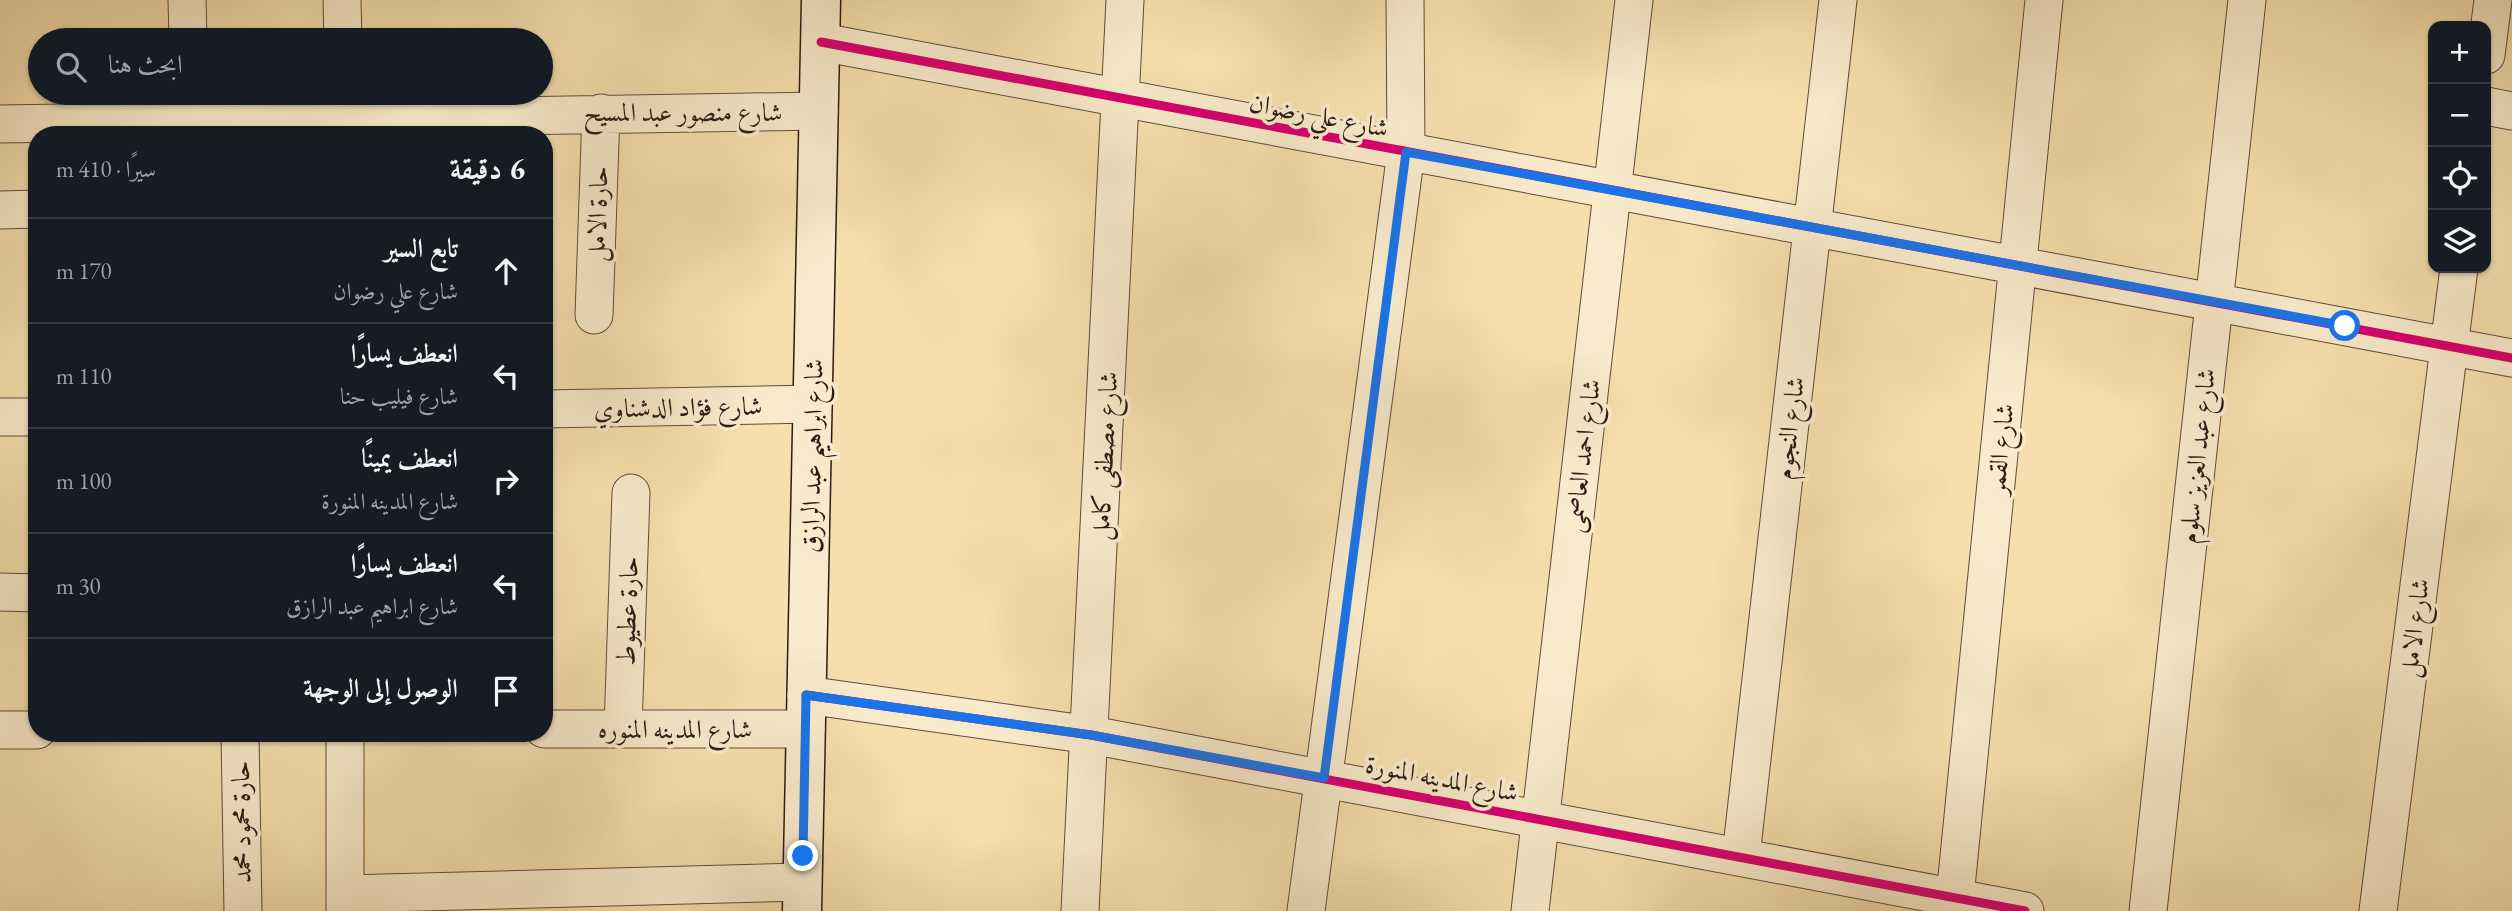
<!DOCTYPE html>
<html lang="ar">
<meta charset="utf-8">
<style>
:root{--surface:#171b24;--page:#242831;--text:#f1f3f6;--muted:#9ea1a6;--line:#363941}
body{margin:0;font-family:"EB Garamond",Amiri,serif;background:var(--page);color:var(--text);direction:rtl}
.controls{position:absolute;right:21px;top:21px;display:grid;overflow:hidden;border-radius:14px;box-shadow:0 2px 5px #0004}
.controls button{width:63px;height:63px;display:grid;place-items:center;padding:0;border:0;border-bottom:2px solid var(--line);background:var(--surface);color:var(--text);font:35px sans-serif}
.stop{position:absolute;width:21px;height:21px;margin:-16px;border:5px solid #1a73e8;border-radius:50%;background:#fff}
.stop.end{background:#1a73e8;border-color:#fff;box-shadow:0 2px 7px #0008}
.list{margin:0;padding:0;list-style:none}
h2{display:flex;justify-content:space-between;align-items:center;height:91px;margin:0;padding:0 28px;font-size:30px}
h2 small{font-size:23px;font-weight:400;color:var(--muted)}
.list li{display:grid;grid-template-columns:46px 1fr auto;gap:21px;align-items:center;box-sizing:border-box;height:105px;padding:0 28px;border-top:2px solid var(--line)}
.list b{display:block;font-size:26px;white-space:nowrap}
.list p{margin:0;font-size:23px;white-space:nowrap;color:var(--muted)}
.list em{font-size:23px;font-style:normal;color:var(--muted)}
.icon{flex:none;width:38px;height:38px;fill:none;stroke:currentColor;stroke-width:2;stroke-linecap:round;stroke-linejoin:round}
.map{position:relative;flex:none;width:2512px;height:911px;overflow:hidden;direction:ltr}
.search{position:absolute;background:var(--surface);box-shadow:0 2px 5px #0004;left:28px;top:28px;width:525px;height:77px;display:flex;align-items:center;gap:18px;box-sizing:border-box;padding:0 24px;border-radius:38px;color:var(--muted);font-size:26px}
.panel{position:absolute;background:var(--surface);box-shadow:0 2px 5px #0004;left:28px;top:126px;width:525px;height:616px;border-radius:28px;direction:rtl}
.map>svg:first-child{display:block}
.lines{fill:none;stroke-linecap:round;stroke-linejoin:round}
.street-casing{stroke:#5e4c3a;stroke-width:39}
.secondary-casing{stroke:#2b1b14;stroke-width:41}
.street{stroke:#f8eaca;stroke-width:37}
.secondary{stroke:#f8eaca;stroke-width:38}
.cycleway-casing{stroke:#f8eaca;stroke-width:13}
.cycleway{stroke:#d6006c;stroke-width:9}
.route{stroke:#1a73e8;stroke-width:9}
.labels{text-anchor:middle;stroke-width:7;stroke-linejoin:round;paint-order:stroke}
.street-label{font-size:26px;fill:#2b1b14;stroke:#f8eaca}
</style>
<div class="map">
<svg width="2512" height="911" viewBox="0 0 2512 911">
<rect width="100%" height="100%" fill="#f5dfae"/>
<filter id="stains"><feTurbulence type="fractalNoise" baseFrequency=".00286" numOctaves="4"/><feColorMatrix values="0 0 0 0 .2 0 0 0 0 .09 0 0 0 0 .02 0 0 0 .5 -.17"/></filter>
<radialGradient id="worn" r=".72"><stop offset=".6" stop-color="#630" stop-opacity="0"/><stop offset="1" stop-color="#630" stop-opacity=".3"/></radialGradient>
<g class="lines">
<defs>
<path id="street" d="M187,0l1,40
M342,0l1,40
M821,42l1691,316
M2486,55l7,-55
M2486,106l26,5
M0,124l819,-13
M0,210l37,-1
M594,315l7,-202
M544,409l269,-5
M0,417h37
M0,592l37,1
M806,695l285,40 934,176
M544,729h262
M623,729l8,-236
M0,730h37
M240,733l3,178
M345,733v178
M1741,856l97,-856
M345,894l457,-12
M1955,897l89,-897
M1080,911l45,-911
M1306,911l100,-759 -1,-152
M1530,911l104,-911
M2148,911l99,-911
M2378,911l81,-643"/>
<path id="secondary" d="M802,911l19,-911"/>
</defs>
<!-- street casing -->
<use href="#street" class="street-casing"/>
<!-- secondary casing -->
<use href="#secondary" class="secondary-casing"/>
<!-- street -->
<use href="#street" class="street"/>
<!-- secondary -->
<use href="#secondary" class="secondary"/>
<defs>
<path id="cycleway" d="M821,42l1691,316
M806,695l285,40 934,176"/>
</defs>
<!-- cycleway casing -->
<use href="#cycleway" class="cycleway-casing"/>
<!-- cycleway -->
<use href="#cycleway" class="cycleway"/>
</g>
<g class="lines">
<!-- route -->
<path class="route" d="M803,856l3,-161 285,40 233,43 82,-626 939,174"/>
</g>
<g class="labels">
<!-- street labels -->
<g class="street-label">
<text x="683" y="121">شارع منصور عبد المسيح</text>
<text transform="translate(1319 115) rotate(11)" y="9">شارع علي رضوان</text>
<text transform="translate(597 214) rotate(-88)" y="9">حارة الامل</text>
<text transform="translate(678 407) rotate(-1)" y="9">شارع فؤاد الدشناوي</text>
<text transform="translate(1789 428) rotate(-83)" y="9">شارع النجوم</text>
<text transform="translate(2000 449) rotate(-84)" y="9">شارع القمر</text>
<text transform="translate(812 456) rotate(-89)" y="9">شارع ابراهيم عبد الرازق</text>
<text transform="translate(1104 456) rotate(-87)" y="9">شارع مصطفى كامل</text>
<text transform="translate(1582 456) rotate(-83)" y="9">شارع احمد العاصمى</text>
<text transform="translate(2197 456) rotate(-84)" y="9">شارع عبد العزيز سلوم</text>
<text transform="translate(627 611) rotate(-88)" y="9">حارة عطيوط</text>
<text transform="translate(2414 628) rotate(-83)" y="9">شارع الامل</text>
<text x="675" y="738">شارع المدينه المنوره</text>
<text transform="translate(1442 778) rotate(11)" y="9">شارع المدينه المنورة</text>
<text transform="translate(241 822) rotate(-91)" y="9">حارة محمود محمد</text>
</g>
</g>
<rect width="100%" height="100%" filter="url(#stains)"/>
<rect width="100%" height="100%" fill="url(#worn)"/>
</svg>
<div class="controls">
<button>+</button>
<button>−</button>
<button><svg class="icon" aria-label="locate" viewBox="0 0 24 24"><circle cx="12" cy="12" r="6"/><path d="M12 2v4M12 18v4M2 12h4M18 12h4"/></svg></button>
<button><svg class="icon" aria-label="layers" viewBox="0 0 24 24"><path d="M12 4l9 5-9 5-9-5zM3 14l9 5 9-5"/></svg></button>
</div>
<div class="stop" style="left:2345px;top:326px"></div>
<div class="stop end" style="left:803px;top:856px"></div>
<div class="search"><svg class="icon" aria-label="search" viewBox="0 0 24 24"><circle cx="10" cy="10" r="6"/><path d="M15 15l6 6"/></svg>ابحث هنا</div>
<section class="panel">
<h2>6 دقيقة<small>سيرًا · 410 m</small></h2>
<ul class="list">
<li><svg class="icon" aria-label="ahead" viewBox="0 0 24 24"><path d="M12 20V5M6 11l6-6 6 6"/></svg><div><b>تابع السير</b><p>شارع علي رضوان</p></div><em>170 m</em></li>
<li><svg class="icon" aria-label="left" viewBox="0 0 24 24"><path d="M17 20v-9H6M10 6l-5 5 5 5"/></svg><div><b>انعطف يسارًا</b><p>شارع فيليب حنا</p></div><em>110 m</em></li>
<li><svg class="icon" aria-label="right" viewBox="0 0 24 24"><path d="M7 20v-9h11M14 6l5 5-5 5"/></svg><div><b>انعطف يمينًا</b><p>شارع المدينه المنورة</p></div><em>100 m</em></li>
<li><svg class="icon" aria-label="left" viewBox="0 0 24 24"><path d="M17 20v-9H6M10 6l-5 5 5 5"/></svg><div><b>انعطف يسارًا</b><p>شارع ابراهيم عبد الرازق</p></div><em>30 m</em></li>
<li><svg class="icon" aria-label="arrive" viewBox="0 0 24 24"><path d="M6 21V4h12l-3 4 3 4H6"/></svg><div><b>الوصول إلى الوجهة</b></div></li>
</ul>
</section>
</div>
